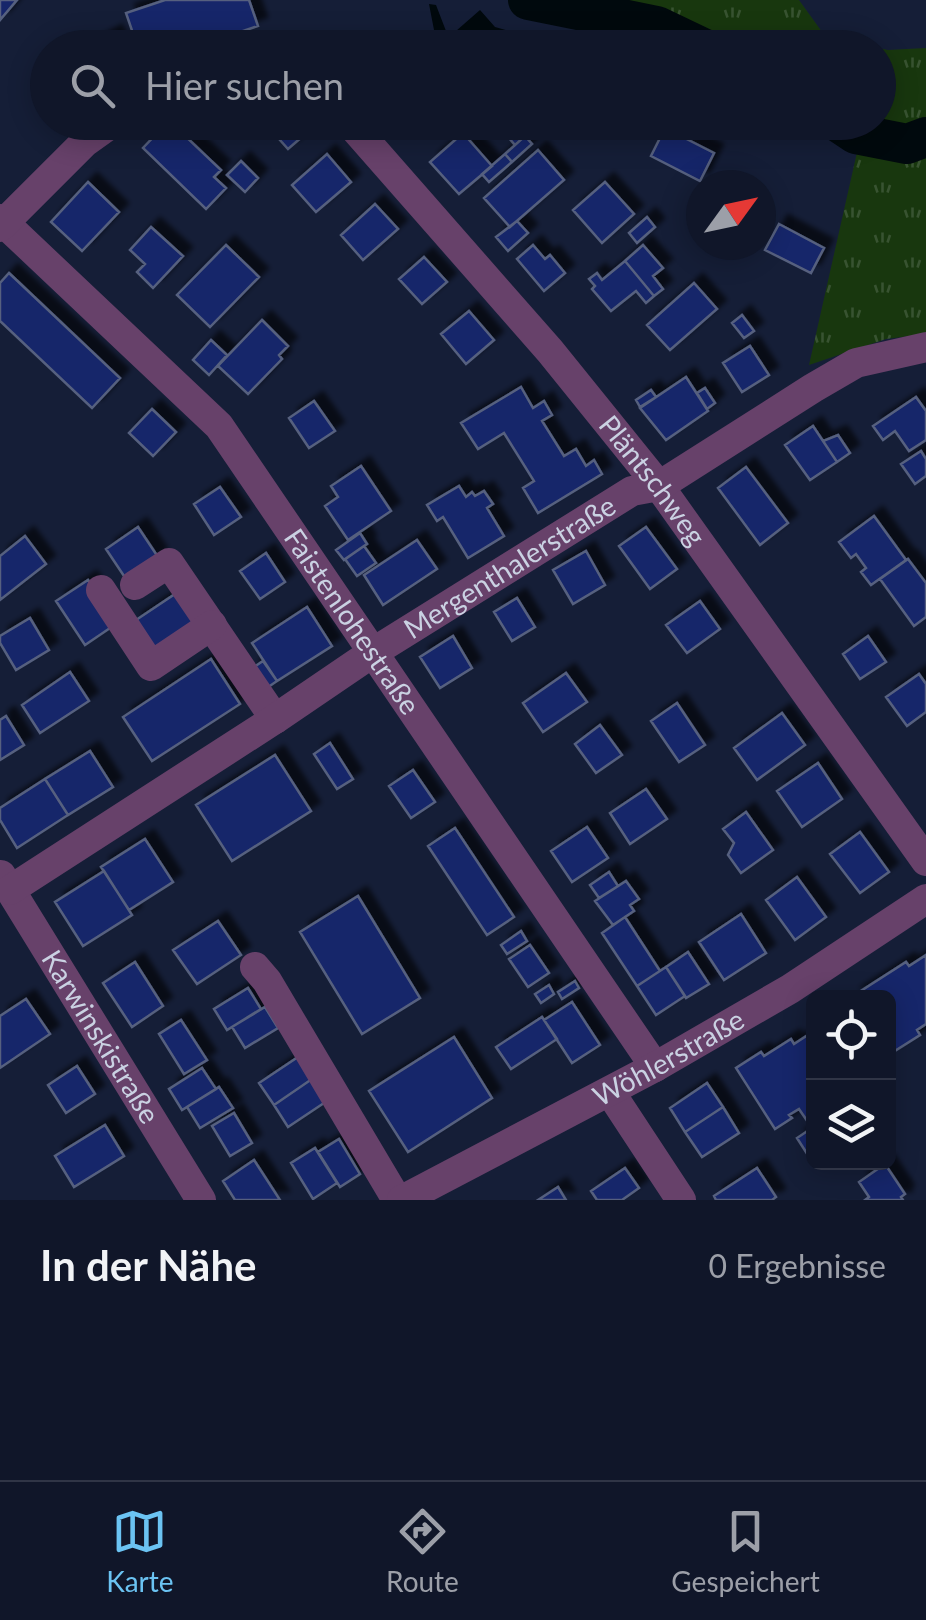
<!DOCTYPE html>
<html lang="de">
<meta charset="utf-8">
<style>
:root{--surface:#101629;--page:#1e2335;--text:#f1f3f6;--muted:#9c9fa8;--line:#303546;--accent:#6bc3f2}
body{margin:0;font-family:Lato,sans-serif;background:var(--page);color:var(--text)}
.controls{position:absolute;right:30px;bottom:30px;display:grid;overflow:hidden;border-radius:15px;box-shadow:0 5px 25px #0003}
.controls button{width:90px;height:90px;display:grid;place-items:center;padding:0;border:0;border-bottom:2px solid var(--line);background:var(--surface);color:var(--text);font:50px sans-serif}
.compass{position:absolute;left:686px;top:170px;width:90px;height:90px;border-radius:50%;background:var(--surface);box-shadow:0 5px 25px #0003;rotate:57deg}
.list{margin:0;padding:0;list-style:none}
h2{display:flex;justify-content:space-between;align-items:center;height:130px;margin:0;padding:0 40px;font-size:42px}
h2 small{font-size:32px;font-weight:400;color:var(--muted)}
.icon{flex:none;width:55px;height:55px;fill:none;stroke:currentColor;stroke-width:2;stroke-linecap:round;stroke-linejoin:round}
.map{position:relative;flex:none;width:926px;height:1200px;overflow:hidden}
.search{position:absolute;background:var(--surface);box-shadow:0 5px 25px #0003;left:30px;right:30px;top:30px;height:110px;display:flex;align-items:center;gap:25px;box-sizing:border-box;padding:0 35px;border-radius:55px;color:var(--muted);font-size:38px}
.sheet{height:280px;background:var(--surface)}
nav{display:flex;justify-content:space-around;align-items:center;box-sizing:border-box;height:140px;border-top:2px solid var(--line);background:var(--surface);font-size:28px;color:var(--muted)}
nav a{display:grid;justify-items:center;gap:5px}
nav .on{color:var(--accent)}
.map>svg:first-child{display:block}
.park{fill:url(#park-tufts)}
.water{fill:#00090d}
.lines{fill:none;stroke-linecap:round;stroke-linejoin:round}
.river{stroke:#00090d;stroke-width:40}
.building{fill:#16256a;stroke:#56617f;stroke-width:2.5;filter:url(#shadow)}
.minor{stroke:#67416a;stroke-width:30}
.labels{text-anchor:middle;stroke-width:10;stroke-linejoin:round;paint-order:stroke}
.street-label{font-size:28px;fill:#cad1e2;stroke:#060914}
</style>
<div class="map">
<svg width="926" height="1200" viewBox="0 0 926 1200">
<defs>
<pattern id="park-tufts" width="24" height="20" patternUnits="userSpaceOnUse" patternTransform="scale(2.5)"><rect width="24" height="20" fill="#18370e"/><path d="M3 7l-1-3M5 7V3M7 7l1-3M15 17l-1-3M17 17v-4M19 17l1-3" fill="none" stroke="#385331"/></pattern>
<filter id="shadow"><feDropShadow dx="9" dy="-9" stdDeviation="2.5" flood-color="#0009"/></filter>
</defs>
<rect width="100%" height="100%" fill="#151e37"/>
<!-- park -->
<path class="park" d="M518,0h281l26,36 52,11h-179l-47,-23z
M878,48l10,2 38,-2v286l-40,5 -77,26 51,-226 -26,-16 44,-1z"/>
<!-- water -->
<path class="water" d="M429,4l7,1 10,26h10l24,-21 15,17 71,20 37,-20 14,3 -17,17h-80l-31,-14 -22,11 -32,-9z"/>
<g class="lines">
<!-- river -->
<path class="river" d="M528,0l129,26 46,22
M838,122l18,12 51,10 19,-7"/>
</g>
<!-- building -->
<path class="building" d="M0,0h17l-17,20z
M165,0h84l9,26 -65,22h-55l-12,-35z
M113,34l7,14h-33z
M264,122h40l6,8 -22,19z
M495,122h44l1,1 -25,22z
M163,127l11,11 6,-7 41,39 -7,7 12,11 -20,21 -63,-61z
M665,128l49,25 -14,28 -49,-25z
M463,133l29,33 -33,28 -29,-32z
M525,136l7,8 -20,18 -7,-8z
M538,150l26,30 -54,47 -26,-29z
M327,154l24,28 -35,30 -24,-27z
M505,154l7,8 -23,20 -7,-8z
M241,161l17,17 -13,14 -18,-17z
M88,182l31,30 -37,39 -31,-29z
M605,182l29,32 -32,29 -29,-33z
M375,204l23,25 -35,31 -22,-25z
M647,217l8,10 -18,16 -8,-10z
M517,221l11,12 -20,18 -12,-14z
M779,224l45,24 -13,25 -46,-23z
M151,227l32,29 -30,32 -16,-16 8,-8 -15,-14z
M226,245l33,32 -49,50 -33,-32z
M533,245l12,14 5,-4 15,18 -21,18 -27,-32z
M643,245l20,23 -10,8 10,13 -9,7 -29,-35z
M424,257l23,25 -25,22 -23,-25z
M625,261l29,35 -8,7 -10,-12 -25,20 -19,-22 3,-3 -6,-7 8,-6 5,7z
M9,273l111,105 -28,30 -92,-87v-38z
M694,283l23,26 -47,41 -23,-25z
M469,311l25,29 -28,24 -25,-30z
M742,315l12,16 -10,7 -12,-15z
M262,320l26,26 -9,9 3,4 -34,35 -30,-28z
M211,340l16,15 -18,20 -16,-15z
M750,346l19,29 -27,17 -19,-29z
M686,377l22,34 -42,29 -26,-32z
M521,387l12,21 11,-7 8,14 -10,6 22,35 12,-7 10,17 8,-6 8,14 -64,39 -15,-25 11,-7 -30,-48 -26,16 -17,-26z
M705,388l10,15 -8,6 -10,-16z
M651,390l5,7 -16,10 -4,-7z
M916,397l10,14v29l-17,11 -14,-20 -12,9 -10,-14z
M314,401l21,30 -26,17 -20,-30z
M152,409l24,23 -23,24 -24,-23z
M813,426l24,36 -27,18 -25,-35z
M838,435l12,18 -13,9 -14,-21z
M921,451l5,8v17l-11,8 -14,-20z
M361,466l30,45 -43,29 -23,-34 13,-9 -7,-11z
M746,467l42,56 -28,22 -42,-57z
M459,486l7,11 6,-5 3,4 9,-5 9,13 -6,4 17,28 -36,22 -25,-41 -6,4 -10,-16z
M220,487l21,30 -27,18 -20,-31z
M874,516l32,44 -35,25 -10,-13 5,-4 -10,-14 -5,4 -12,-16z
M138,527l20,30 -32,22 -20,-30z
M646,527l31,42 -27,20 -31,-43z
M360,533l7,11 -23,16 -8,-10z
M25,536l21,28 -46,36v-44z
M417,540l20,29 -54,36 -19,-30z
M364,546l12,17 -19,13 -12,-17z
M586,551l19,34 -32,19 -20,-34z
M266,553l19,29 -25,17 -20,-28z
M908,559l18,24v34l-12,9 -34,-47z
M88,580l28,44 -31,21 -29,-44z
M178,592l23,33 -46,30 -22,-33z
M517,598l18,29 -23,14 -18,-29z
M700,601l20,28 -33,24 -21,-28z
M307,607l25,39 -55,35 -25,-38z
M30,618l19,32 -33,20 -16,-27v-7z
M453,636l19,32 -32,20 -20,-31z
M868,636l18,26 -26,17 -17,-25z
M211,659l29,45 -88,57 -29,-44z
M263,661l14,20 -13,9 -13,-21z
M70,672l19,29 -49,32 -18,-28z
M566,673l21,29 -44,30 -20,-29z
M919,674l7,10v28l-19,14 -21,-29z
M677,703l28,42 -26,17 -28,-41z
M782,713l23,32 -48,35 -23,-32z
M6,716l18,29 -24,15v-40z
M600,725l22,30 -26,18 -21,-29z
M330,743l23,36 -16,10 -23,-35z
M90,751l23,36 -45,28 -23,-36z
M275,755l36,56 -79,50 -36,-56z
M818,763l24,36 -40,28 -25,-36z
M413,770l22,32 -24,16 -22,-32z
M45,779l23,36 -51,33 -17,-28v-12z
M646,789l21,30 -37,25 -20,-31z
M746,812l27,38 -32,23 -13,-18 6,-12 -11,-14z
M587,827l21,31 -36,24 -21,-31z
M455,828l59,89 -27,18 -59,-89z
M860,832l29,40 -29,21 -30,-39z
M145,839l28,43 -44,28 -28,-43z
M104,871l28,44 -49,31 -28,-44z
M609,872l9,14 -19,12 -9,-13z
M797,877l29,40 -31,23 -29,-40z
M626,881l13,18 -9,6 4,6 -21,14 -18,-24z
M358,896l62,102 -58,36 -62,-102z
M741,914l25,39 -42,27 -25,-38z
M625,917l35,54 -23,15 -35,-53z
M218,921l23,34 -44,29 -24,-34z
M521,931l6,10 -20,13 -6,-9z
M530,945l19,28 -21,14 -19,-28z
M688,952l21,32 -23,14 -20,-31z
M926,955v69l-9,6 3,5 -30,19 -2,-56 -35,-2 53,-34 3,4z
M135,962l28,44 -31,21 -29,-44z
M666,967l19,29 -29,19 -19,-29z
M575,981l4,7 -17,11 -4,-7z
M549,985l5,9 -13,9 -6,-9z
M248,988l13,21 -34,21 -13,-21z
M26,999l24,35 -50,34v-52z
M572,1002l28,43 -28,18 -28,-43z
M265,1007l13,21 -33,20 -13,-21z
M542,1017l15,22 -46,30 -15,-22z
M181,1020l26,40 -23,14 -25,-40z
M814,1031v131l-1,1 -16,-25 15,-10 -13,-19 -10,6 3,3 -17,11 -39,-61 25,-16 3,4 27,-17 3,5z
M454,1037l38,61 -84,54 -39,-61z
M298,1057l14,22 -38,26 -15,-22z
M77,1066l18,28 -29,19 -18,-28z
M202,1068l14,21 -34,21 -13,-21z
M312,1079l15,22 -39,26 -14,-22z
M707,1083l16,24 -38,25 -15,-24z
M219,1087l14,21 -33,20 -13,-21z
M723,1107l16,26 -37,24 -17,-25z
M234,1113l18,30 -22,13 -18,-30z
M105,1125l19,31 -50,31 -19,-31z
M339,1139l21,35 -20,13 -22,-35z
M315,1148l22,35 -24,16 -22,-36z
M254,1160l26,40h-45l-12,-19z
M885,1164l20,30 -4,3 2,3h-38l4,-3 -10,-15z
M625,1168l14,20 -17,12h-25l-6,-9z
M757,1168l19,29 -4,3h-56l-2,-4z
M558,1187l8,13h-28z"/>
<g class="lines">
<!-- minor -->
<g class="minor">
<path id="s1" d="M349,122l201,229 109,135 267,375"/>
<path id="s2" d="M0,219l219,207 436,641"/>
<path d="M0,227l85,-85 28,-20"/>
<path d="M135,585l34,-22 106,156"/>
<path d="M101,590l50,76 61,-41"/>
<path id="s3" d="M1,875l200,325"/>
<path id="s4" d="M10,890l265,-171 97,-66 260,-162 27,-5 154,-98 43,-25 70,-16"/>
<path d="M255,967l12,14 130,219"/>
<path d="M610,1092l71,108"/>
<path id="s5" d="M402,1200l253,-133 135,-78 136,-90"/>
</g>
</g>
<g class="labels">
<!-- street labels -->
<g class="street-label">
<text dy="10" stroke="none"><textPath href="#s1" startOffset="470">Pläntschweg</textPath></text>
<text dy="10" stroke="none"><textPath href="#s4" startOffset="595">Mergenthalerstraße</textPath></text>
<text dy="10" stroke="none"><textPath href="#s2" startOffset="538">Faistenlohestraße</textPath></text>
<text dy="10" stroke="none"><textPath href="#s3" startOffset="190">Karwinskistraße</textPath></text>
<text dy="10" stroke="none"><textPath href="#s5" startOffset="302">Wöhlerstraße</textPath></text>
</g>
</g>
</svg>
<div class="controls">
<button><svg class="icon" aria-label="locate" viewBox="0 0 24 24"><circle cx="12" cy="12" r="6"/><path d="M12 2v4M12 18v4M2 12h4M18 12h4"/></svg></button>
<button><svg class="icon" aria-label="layers" viewBox="0 0 24 24"><path d="M12 4l9 5-9 5-9-5zM3 14l9 5 9-5"/></svg></button>
</div>
<svg class="compass" viewBox="-18 -18 36 36"><path d="M0-13l5 13h-10z" fill="#e53935"/><path d="M0 13l5-13h-10z" fill="#9c9fa8"/></svg>
<div class="search"><svg class="icon" aria-label="search" viewBox="0 0 24 24"><circle cx="10" cy="10" r="6"/><path d="M15 15l6 6"/></svg>Hier suchen</div>
</div>
<section class="sheet">
<h2>In der Nähe<small>0 Ergebnisse</small></h2>
<ul class="list">
</ul>
</section>
<nav>
<a class="on"><svg class="icon" aria-label="map" viewBox="0 0 24 24"><path d="M3 6l6-2 6 2 6-2v14l-6 2-6-2-6 2zM9 4v14M15 6v14"/></svg>Karte</a>
<a><svg class="icon" aria-label="directions" viewBox="0 0 24 24"><path d="M12 3l9 9-9 9-9-9zM9 14v-3h6M13 9l2 2-2 2"/></svg>Route</a>
<a><svg class="icon" aria-label="saved" viewBox="0 0 24 24"><path d="M7 4h10v16l-5-4-5 4z"/></svg>Gespeichert</a>
</nav>
